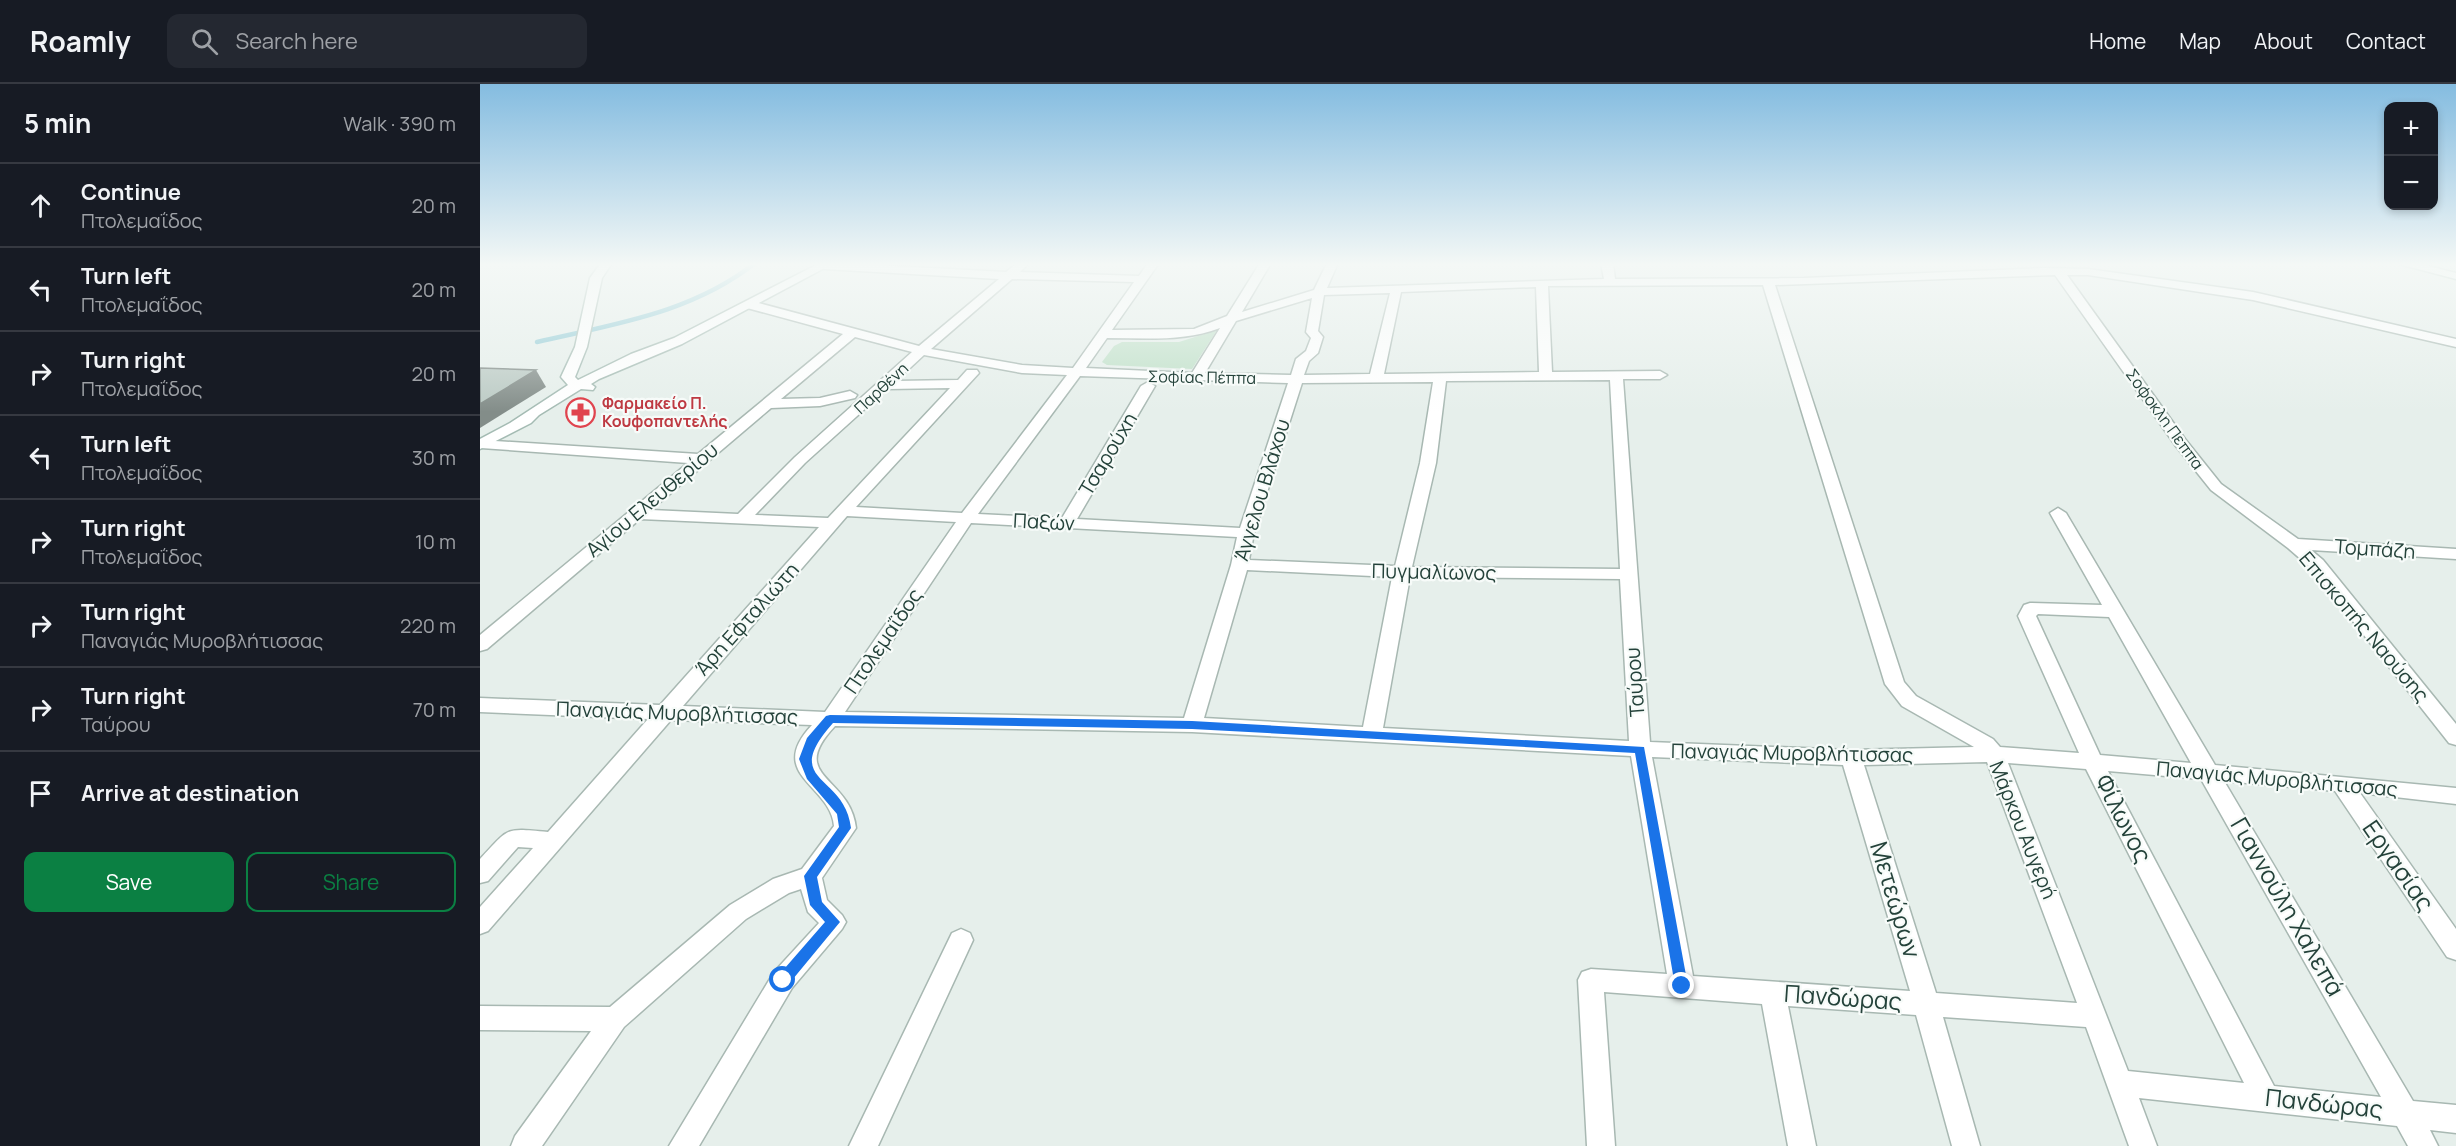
<!DOCTYPE html>
<meta charset="utf-8">
<style>
:root{--surface:#171b24;--page:#242831;--text:#f1f3f6;--muted:#9ea1a6;--line:#363941;--accent:#0b8043}
body{margin:0;font-family:Manrope,sans-serif;background:var(--page);color:var(--text)}
.controls{position:absolute;right:18px;top:18px;display:grid;overflow:hidden;border-radius:12px;box-shadow:0 3px 9px #0003}
.controls button{width:54px;height:54px;display:grid;place-items:center;padding:0;border:0;border-bottom:2px solid var(--line);background:var(--surface);color:var(--text);font:30px sans-serif}
.stop{position:absolute;width:18px;height:18px;margin:-14px;border:4px solid #1a73e8;border-radius:50%;background:#fff}
.stop.end{background:#1a73e8;border-color:#fff;box-shadow:0 2px 6px #0008}
.list{margin:0;padding:0;list-style:none}
h2{display:flex;justify-content:space-between;align-items:center;height:78px;margin:0;padding:0 24px;font-size:26px}
h2 small{font-size:20px;font-weight:400;color:var(--muted)}
.list li{display:grid;grid-template-columns:39px 1fr auto;gap:18px;align-items:center;box-sizing:border-box;height:84px;padding:0 24px;border-top:2px solid var(--line)}
.list b{display:block;font-size:22px;white-space:nowrap}
.list p{margin:0;font-size:20px;white-space:nowrap;color:var(--muted)}
.list em{font-size:20px;font-style:normal;color:var(--muted)}
.actions{display:flex;gap:12px;padding:18px 24px}
.actions a{flex:1;padding:14px 0;border:2px solid var(--accent);border-radius:12px;text-align:center;font-size:21px;color:var(--accent)}
.actions .main{background:var(--accent);color:#fff}
.icon{flex:none;width:33px;height:33px;fill:none;stroke:currentColor;stroke-width:2;stroke-linecap:round;stroke-linejoin:round}
.map{position:relative;flex:none;width:1976px;height:1062px;overflow:hidden}
header{display:flex;align-items:center;gap:36px;box-sizing:border-box;height:84px;padding:0 30px;background:var(--surface);border-bottom:2px solid var(--line)}
header strong{font-size:28px}
nav{display:flex;gap:33px;margin-inline-start:auto;font-size:21px}
.search{width:420px;height:54px;background:var(--page);display:flex;align-items:center;gap:15px;box-sizing:border-box;padding:0 21px;border-radius:12px;color:var(--muted);font-size:22px}
main{display:flex}
aside{flex:1;background:var(--surface)}
.map>svg:first-child{display:block}
.green{fill:#bfe0c8}
.lines{fill:none;stroke-linecap:round;stroke-linejoin:round}
.stream{stroke:#8ec9d4;stroke-width:4.5}
.minor-casing{stroke:#a8b8b2;stroke-width:3}
.secondary-casing{stroke:#a4bbb3;stroke-width:3}
.minor{fill:#fff;fill-rule:evenodd}
.secondary{fill:#fff;fill-rule:evenodd}
.shaded-wall{fill:#838d89}
.building{fill:#bbcac4;stroke:#838d89;stroke-width:1.5}
.route{fill:#1a73e8}
.labels{text-anchor:middle;stroke-width:4.5;stroke-linejoin:round;paint-order:stroke}
.far-street-label{font-size:16px;fill:#24423a;stroke:#f7fbf9}
.far-health-label{font-size:16px;font-weight:bold;fill:#be3a42;stroke:#f7fbf9;text-anchor:start}
.street-label{font-size:20px;fill:#24423a;stroke:#f7fbf9}
.near-street-label{font-size:24px;fill:#24423a;stroke:#f7fbf9}
</style>
<header>
<strong>Roamly</strong>
<div class="search"><svg class="icon" aria-label="search" viewBox="0 0 24 24"><circle cx="10" cy="10" r="6"/><path d="M15 15l6 6"/></svg>Search here</div>
<nav><a>Home</a><a>Map</a><a>About</a><a>Contact</a></nav>
</header>
<main>
<aside>
<h2>5 min<small>Walk · 390 m</small></h2>
<ul class="list">
<li><svg class="icon" aria-label="ahead" viewBox="0 0 24 24"><path d="M12 20V5M6 11l6-6 6 6"/></svg><div><b>Continue</b><p>Πτολεμαΐδος</p></div><em>20 m</em></li>
<li><svg class="icon" aria-label="left" viewBox="0 0 24 24"><path d="M17 20v-9H6M10 6l-5 5 5 5"/></svg><div><b>Turn left</b><p>Πτολεμαΐδος</p></div><em>20 m</em></li>
<li><svg class="icon" aria-label="right" viewBox="0 0 24 24"><path d="M7 20v-9h11M14 6l5 5-5 5"/></svg><div><b>Turn right</b><p>Πτολεμαΐδος</p></div><em>20 m</em></li>
<li><svg class="icon" aria-label="left" viewBox="0 0 24 24"><path d="M17 20v-9H6M10 6l-5 5 5 5"/></svg><div><b>Turn left</b><p>Πτολεμαΐδος</p></div><em>30 m</em></li>
<li><svg class="icon" aria-label="right" viewBox="0 0 24 24"><path d="M7 20v-9h11M14 6l5 5-5 5"/></svg><div><b>Turn right</b><p>Πτολεμαΐδος</p></div><em>10 m</em></li>
<li><svg class="icon" aria-label="right" viewBox="0 0 24 24"><path d="M7 20v-9h11M14 6l5 5-5 5"/></svg><div><b>Turn right</b><p>Παναγιάς Μυροβλήτισσας</p></div><em>220 m</em></li>
<li><svg class="icon" aria-label="right" viewBox="0 0 24 24"><path d="M7 20v-9h11M14 6l5 5-5 5"/></svg><div><b>Turn right</b><p>Ταύρου</p></div><em>70 m</em></li>
<li><svg class="icon" aria-label="arrive" viewBox="0 0 24 24"><path d="M6 21V4h12l-3 4 3 4H6"/></svg><div><b>Arrive at destination</b></div></li>
</ul>
<div class="actions"><a class="main">Save</a><a>Share</a></div>
</aside>
<div class="map">
<svg width="1976" height="1062" viewBox="0 0 1976 1062">
<rect width="100%" height="100%" fill="#e6efeb"/>
<!-- green -->
<path class="green" d="M737,246l-25,39 -85,-4 -5,-3 12,-16 8,-4h57z"/>
<g class="lines">
<!-- stream -->
<path class="stream" d="M57,258c77,-18 155,-29 218,-79"/>
<defs>
<path id="minor" d="M357,179l169,9 11,-9h12l-9,9 119,4 9,-13h11l-47,67 82,-1 33,-13 33,-53h11l-29,49 72,-22 13,-27h11l-11,25 277,-9 -3,-16h12l2,16 189,-1 239,-10 45,1 165,23 203,47v8l-203,-47 -165,-25h-21l118,164 36,45 77,55 158,10v10l-145,-9 12,10 133,164v21l-7,-2 -138,-175 -23,-20 -77,-58 -36,-45 -120,-170 -280,10 129,397 12,14 77,43 7,8 79,6 -61,-137 6,-11 6,-2 72,2 -52,-92 8,-5 8,5 149,252 241,23v16l-96,-11 96,136v31l-9,-3 -112,-166 -111,-10 189,320 43,4v28l-26,-3 8,16h-30l-11,-20 -258,-28 18,48h-28l-43,-119 -143,-10 37,129h-28l-36,-131 -128,-9 28,140h-28l-26,-142 -158,-12 11,154h-28l-9,-166 4,-8 9,-3 76,5 -36,-218 -439,-24 -357,-6c-49,52 15,49 21,102l-34,50 5,22 15,15 4,7 -4,7 -50,59 -93,158h-30l105,-174 45,-49 -11,-11 -7,-23 -12,4 -43,26 -122,108 -82,119h-31l4,-10 76,-105 -111,-1v-24l130,1 120,-102 43,-26 29,-10 32,-43c-3,-41 -69,-51 -22,-101l-141,-5 -183,211 -8,3v-27l53,-59 -15,-1 -30,34 -8,2v-24c30,-32 24,-31 68,-27l100,-113 -168,-7v-14l180,7 159,-178 -179,-8 -153,130 -7,2v-16l208,-172 -207,-15 -1,-8 218,14 145,-120 -96,-26v-6h8l164,44 80,-67 -175,-10 -6,-3 3,-3zM532,195l122,3 -61,86 -51,-3 -91,-16zM1283,201l122,399 17,22 72,41 -123,3 -201,-8 -27,-363h37l7,-4 -7,-4 -108,1 -4,-86zM1056,203l3,85 -155,2 17,-82zM910,209l-20,81 -66,1 5,-14 9,-8 5,-16 -5,-6 6,-36zM832,214l-6,34 5,6 -5,13 -10,8 -5,16 -86,-2 31,-52zM740,244l-28,45 -106,-5 21,-30c39,0 76,4 113,-10zM375,253l57,15 -117,105 -57,57 -87,-4 120,-102 49,-2 35,-8 2,-3 -7,-4 -30,7 -39,1zM444,271l98,18 45,2 -105,138 -106,-6 123,-134 -2,-3h-10l-9,10 -62,1zM600,292l208,7 -48,145 -163,-9 78,-133 -7,-4 -7,4 -79,132 -84,-4zM1130,296l10,189 -208,-2 24,-104 10,-82zM953,298l-13,81 -25,103 -146,-6 5,-27 48,-150zM470,304l-122,130 -73,-3 50,-52 82,-74zM367,432l109,6 -131,190 -142,-6zM491,439l266,14 -6,28 -47,153 -339,-6zM767,486l145,7 -29,150 -159,-9zM930,493l210,2 9,162 -246,-13zM1558,530l71,3 82,146 -91,-8 -64,-139zM1172,673l191,8 67,226 -217,-15zM1507,678l90,241 -141,-10 -72,-228zM1528,679l78,6 158,314 -116,-12zM1628,687l93,8 180,318 -107,-11z
M481,845l9,4 3,7 -95,206h-29l103,-213z"/>
<path id="secondary" d="M121,179h11l-10,15 -15,69 -12,30 3,3 53,-26 43,-16 146,-75h14l-152,81 -83,35 -8,5 4,3 -2,3 -12,-1 -42,26 -8,8 -51,26v-10l30,-16 58,-38 -7,-8 14,-30 15,-69z
M1915,179h22l39,10v6z"/>
</defs>
<!-- minor casing -->
<use href="#minor" class="minor-casing"/>
<!-- secondary casing -->
<use href="#secondary" class="secondary-casing"/>
<!-- minor -->
<use href="#minor" class="minor"/>
<!-- secondary -->
<use href="#secondary" class="secondary"/>
</g>
<!-- shaded-wall -->
<path class="shaded-wall" d="M56,286l10,17 -66,41v-24z"/>
<!-- building -->
<path class="building" d="M0,284l56,2 -56,34z"/>
<!-- sky -->
<linearGradient id="sky" x2="0" y2="1"><stop stop-color="#84bce0"/><stop offset="0.55" stop-color="#f4f8f6"/><stop offset="1" stop-color="#f4f8f6" stop-opacity="0"/></linearGradient>
<rect width="1976" height="328" fill="url(#sky)"/>
<!-- route -->
<path class="route" d="M350,631l362,6 452,26 44,239 -2,5 -4,2 -5,-2 -2,-5 -40,-233 -443,-24 -359,-6c-54,61 12,50 18,105l-34,49 5,25 18,20 -52,63 -5,1 -5,-1 -2,-5 2,-4 47,-54 -15,-17 -6,-29 35,-49 -2,-13 -30,-35 -8,-20 8,-21 19,-22z"/>
<!-- icons -->
<defs>
<symbol id="pharmacy-ring" viewBox="-11 -11 22 22"><circle r="9.5" fill="#f7fbf9" stroke="#e0444e" stroke-width="1.5"/><path d="M-2-6h4v4h4v4h-4v4h-4v-4h-4v-4h4Z" fill="#e0444e"/></symbol>
</defs>
<g fill-rule="evenodd">
<use href="#pharmacy-ring" x="84" y="312" width="33" height="33"/>
</g>
<g class="labels">
<!-- far-street labels -->
<g class="far-street-label">
<text transform="translate(722 293) rotate(1)" y="6">Σοφίας Πέππα</text>
<text transform="translate(401 304) rotate(-43)" y="6">Παρθένη</text>
<text transform="translate(1685 335) rotate(54)" y="6">Σοφοκλη Πεππα</text>
</g>
<!-- far-health labels -->
<g class="far-health-label">
<text x="122" y="325">Φαρμακείο Π.<tspan x="122" dy="18">Κουφοπαντελής</tspan></text>
</g>
<!-- street labels -->
<g class="street-label">
<text transform="translate(628 370) rotate(-59)" y="7">Τσαρούχη</text>
<text transform="translate(782 406) rotate(-73)" y="7">Άγγελου Βλάχου</text>
<text transform="translate(172 416) rotate(-40)" y="7">Αγίου Ελευθερίου</text>
<text transform="translate(564 438) rotate(3)" y="7">Παξών</text>
<text transform="translate(1895 465) rotate(4)" y="7">Τομπάζη</text>
<text transform="translate(954 488) rotate(1)" y="7">Πυγμαλίωνος</text>
<text transform="translate(267 535) rotate(-48)" y="7">Άρη Εφταλιώτη</text>
<text transform="translate(1884 543) rotate(50)" y="7">Επισκοπής Ναούσης</text>
<text transform="translate(403 557) rotate(-56)" y="7">Πτολεμαΐδος</text>
<text transform="translate(1155 598) rotate(-94)" y="7">Ταύρου</text>
<text transform="translate(197 629) rotate(2)" y="7">Παναγιάς Μυροβλήτισσας</text>
<text transform="translate(1312 669) rotate(1)" y="7">Παναγιάς Μυροβλήτισσας</text>
<text transform="translate(1797 695) rotate(5)" y="7">Παναγιάς Μυροβλήτισσας</text>
<text transform="translate(1543 746) rotate(68)" y="7">Μάρκου Αυγερή</text>
</g>
<!-- near-street labels -->
<g class="near-street-label">
<text transform="translate(1643 735) rotate(63)" y="8">Φίλωνος</text>
<text transform="translate(1918 782) rotate(55)" y="8">Εργασίας</text>
<text transform="translate(1415 816) rotate(73)" y="8">Μετεώρων</text>
<text transform="translate(1807 823) rotate(60)" y="8">Γιαννούλη Χαλεπά</text>
<text transform="translate(1363 914) rotate(4)" y="8">Πανδώρας</text>
<text transform="translate(1844 1020) rotate(6)" y="8">Πανδώρας</text>
</g>
</g>
</svg>
<div class="controls">
<button>+</button>
<button>−</button>
</div>
<div class="stop" style="left:303px;top:896px"></div>
<div class="stop end" style="left:1202px;top:902px"></div>
</div>
</main>
